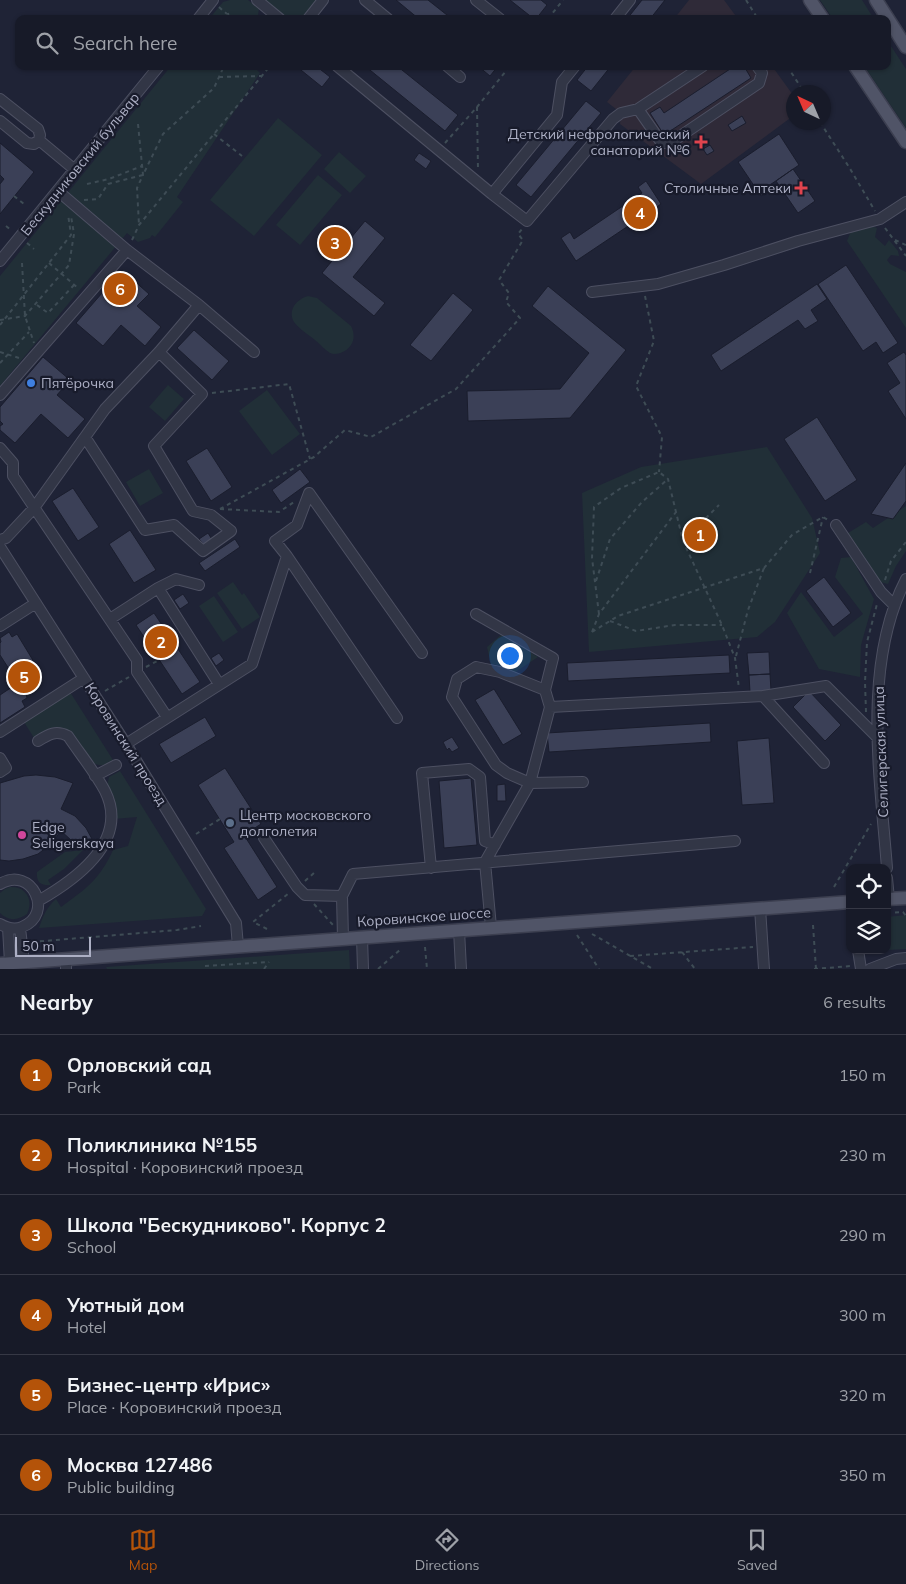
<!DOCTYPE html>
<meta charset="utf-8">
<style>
:root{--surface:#171a28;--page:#242734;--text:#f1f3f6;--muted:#9ea1a8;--line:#363845;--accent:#b45309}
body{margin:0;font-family:Mulish,sans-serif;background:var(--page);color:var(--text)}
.controls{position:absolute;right:15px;bottom:15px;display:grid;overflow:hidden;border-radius:10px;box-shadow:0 1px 4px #0004}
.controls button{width:45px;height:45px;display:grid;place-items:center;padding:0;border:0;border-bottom:1px solid var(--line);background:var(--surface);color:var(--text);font:25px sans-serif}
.compass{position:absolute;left:786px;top:85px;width:45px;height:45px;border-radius:50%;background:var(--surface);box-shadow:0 1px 4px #0004;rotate:316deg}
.scale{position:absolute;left:15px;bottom:12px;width:76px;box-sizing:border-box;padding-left:5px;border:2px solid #acafc4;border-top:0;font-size:14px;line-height:18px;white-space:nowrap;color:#acafc4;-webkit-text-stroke:4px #181b2b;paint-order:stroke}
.you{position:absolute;left:509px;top:655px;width:18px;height:18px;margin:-12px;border:4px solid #fff;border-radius:50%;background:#1a73e8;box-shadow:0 0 0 8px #1a73e833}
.badge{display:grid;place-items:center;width:32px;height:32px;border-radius:50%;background:var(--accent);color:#fff;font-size:16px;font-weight:700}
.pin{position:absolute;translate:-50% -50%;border:2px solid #fff;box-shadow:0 1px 5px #0006}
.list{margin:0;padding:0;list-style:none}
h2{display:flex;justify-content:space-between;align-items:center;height:65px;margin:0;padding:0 20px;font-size:21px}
h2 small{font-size:16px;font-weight:400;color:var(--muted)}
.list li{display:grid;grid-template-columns:32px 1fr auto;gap:15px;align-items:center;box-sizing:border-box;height:80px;padding:0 20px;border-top:1px solid var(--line)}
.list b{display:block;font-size:19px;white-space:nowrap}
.list p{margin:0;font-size:16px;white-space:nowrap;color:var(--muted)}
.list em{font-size:16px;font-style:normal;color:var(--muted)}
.icon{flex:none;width:28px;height:28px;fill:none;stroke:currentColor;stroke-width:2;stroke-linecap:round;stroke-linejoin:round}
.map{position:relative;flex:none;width:906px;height:969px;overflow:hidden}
.search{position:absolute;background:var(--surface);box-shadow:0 1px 4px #0004;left:15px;right:15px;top:15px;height:55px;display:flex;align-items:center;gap:12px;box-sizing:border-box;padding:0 18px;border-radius:10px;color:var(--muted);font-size:19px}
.sheet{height:545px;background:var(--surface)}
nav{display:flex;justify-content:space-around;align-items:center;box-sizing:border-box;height:70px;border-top:1px solid var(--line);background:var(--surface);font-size:14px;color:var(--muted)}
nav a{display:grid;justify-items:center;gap:2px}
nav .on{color:var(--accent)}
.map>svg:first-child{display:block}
.medical{fill:#2f2a38}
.green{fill:#212f37}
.building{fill:#3b4057;stroke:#1a1d2d}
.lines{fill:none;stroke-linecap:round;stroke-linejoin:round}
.minor-casing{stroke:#4d5062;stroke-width:12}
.major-casing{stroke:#3c3f50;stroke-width:15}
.path{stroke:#3e4c55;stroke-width:2;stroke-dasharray:4 4;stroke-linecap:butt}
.minor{stroke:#323646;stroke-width:10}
.major{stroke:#505467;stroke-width:12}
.health-dot{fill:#e0444e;stroke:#181b2b;stroke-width:2}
.shop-dot{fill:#3f7fe0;stroke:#181b2b;stroke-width:2}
.service-dot{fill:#5c6f8a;stroke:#181b2b;stroke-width:2}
.hotel-dot{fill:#d1479c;stroke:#181b2b;stroke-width:2}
.labels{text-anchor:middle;stroke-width:4.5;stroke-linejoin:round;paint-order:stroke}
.poi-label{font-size:14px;fill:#acafc4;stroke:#181b2b;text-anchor:start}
.street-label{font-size:14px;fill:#acafc4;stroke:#181b2b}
</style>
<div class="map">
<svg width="906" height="969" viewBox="0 0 906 969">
<rect width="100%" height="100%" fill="#1f2336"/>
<!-- medical -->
<path class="medical" d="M689,0h35l14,19h-64z
M636,66h136l21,29v21l-92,68 -81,-60 1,-11 -14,-11z"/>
<!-- green -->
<path class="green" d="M230,0h18l11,9 -1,6 -3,4h-46l14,-17z
M264,0h53l-16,19h-15z
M820,0h42l12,19h-41z
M887,40l19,29v59l-42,-62h23z
M171,66h82l7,7 -83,124 6,5 -28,35 -3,-2 -2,3 -12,4 -11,-9 -127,153v-110z
M278,118l44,37 -68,81 -44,-36z
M339,152l27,24 -16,17 -26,-24z
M318,175l24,20 -42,50 -24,-20z
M870,226l7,2 -2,9 10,9 4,-6 9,11 1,5 -8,-1 -4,5 3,4 16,8v56l-59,-87 4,-10z
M308,296l9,2 34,28c3,6 4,13 0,19 -4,6 -13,11 -21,8 -5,-3 -10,-9 -15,-13 -6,-5 -16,-11 -21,-18 -7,-12 3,-23 14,-26z
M168,385l16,14 -19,22 -16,-14z
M267,390l33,44 -28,21 -33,-44z
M767,447l45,71 8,35 -45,69 -18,15 -168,15 -7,-159 59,-26z
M149,469l14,24 -23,13 -14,-24z
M906,506v45l-10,15 -8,18 -9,-2 -31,-49 18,-11 7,6z
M851,557l23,42 -13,46 -1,32 -41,-8 -32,-56 14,-21 33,45 29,-23 -28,-37 6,-19z
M233,582l9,13 2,-2 16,24 -18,12 -25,-36z
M214,596l24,36 -15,10 -24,-36z
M502,634l36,23 -24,16 -10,-7 -13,-2 -4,-17z
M70,692l43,68c-7,5 -12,7 -20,3 -12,-13 -19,-39 -41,-35 -6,2 -13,7 -18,10l-10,-16z
M120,771l86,138 -4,7 -163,12c4,-12 7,-20 17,-29l5,8c25,-18 39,-28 52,-57l15,-4 9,-29 -23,2 -7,-33 2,-9z
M83,850l-19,19 -16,11 3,5c-10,1 -15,-3 -14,-13l28,-20z
M10,887c16,-1 24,13 17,27 -10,7 -19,7 -27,-1v-20l5,-4z
M906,915v34l-19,1v-33z
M349,950l1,19h-243l-1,-2z"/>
<!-- building -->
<path class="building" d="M396,0h32l24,19h-33z
M510,0h31l6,5 -11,14h-2z
M642,0h23l-15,19h-23z
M296,66h20l14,11 -8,10z
M365,66h32l61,49 -13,16z
M478,66h20l-8,10z
M588,66h23l-20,25 -14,-11z
M728,66h16l7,12 -87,57 -14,-22 10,-6 4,6 66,-44z
M586,101l15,12 -70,84 -15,-12z
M742,116l4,7 -14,8 -4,-6z
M779,134l20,31 -35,24 2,4 -5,3 -23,-34z
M0,143l34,29 -34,42v-30l4,-5 -4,-4z
M710,145l4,6 -7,4 -4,-6z
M419,153l12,8 -5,8 -12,-9z
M793,169l22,32 -17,12 -22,-32z
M646,181l15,23 -85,57 -15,-23 9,-6 4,7 68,-46 -4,-6z
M365,221l20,17 -32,39 32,26 -11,13 -52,-43z
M846,265l52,78 -15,10 -7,-11 -13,9 -45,-67z
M122,270l27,24 -12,12 24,21 -16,19 -24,-21 -18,21 -27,-23z
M817,284l10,15 -16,11 7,11 -13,8 -7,-9 -77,51 -10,-16z
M548,286l78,64 -56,68 -102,3 -1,-30 93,-2 29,-36 -57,-47z
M453,293l20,17 -42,51 -21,-16z
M194,330l35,31 -17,19 -35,-32z
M904,352l2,3v64l-18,-28 12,-8 -13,-20z
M43,357l27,23 -13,15 28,24 -17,19 -27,-24 -26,29 -15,-13v-4l3,-2 -3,-3v-14z
M817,417l40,63 -32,21 -41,-62z
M207,448l25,39 -21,14 -25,-40z
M906,463v38l-13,18 -22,-5z
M300,469l10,13 -29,21 -9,-13z
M73,488l26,39 -21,14 -26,-40z
M130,530l26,40 -22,13 -25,-39z
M208,533l5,8 -8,5 -6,-7z
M235,539l5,8 -35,24 -6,-8z
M824,577l27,36 -18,14 -27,-36z
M183,594l6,9 -9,6 -6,-9z
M154,613l46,69 -18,12 -46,-69z
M9,632l3,5 5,-3 17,28 -4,3 2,4 -1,3 3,1 -1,8 1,4 -3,3 -2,7 -3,-1 1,4 -5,3 3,6 -25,16v-28l18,-12 -18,-28v-12l1,-1 -1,-4z
M769,652l1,22 -21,1 -2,-22z
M219,653l5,7 -8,6 -5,-8z
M729,655l1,18 -162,8 -1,-18z
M770,674l1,17 -21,1 -1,-17z
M494,689l28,45 -19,11 -28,-45z
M809,691l32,34 -16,16 -32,-34z
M205,717l11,19 -45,27 -12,-19z
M710,723l1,19 -162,10 -2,-19z
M452,737l7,11 -7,4 -3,-4 -2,2 -4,-8z
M769,738l5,65 -32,2 -5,-64z
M225,768l36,56 -17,11 33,52 -19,13 -34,-52 10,-6 -36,-57z
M36,775l19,2 18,6 -12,26 14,7 11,12 6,11 -21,1 -10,-9 -10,13 -13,10 -15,5 -14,2 -9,-1v-77l24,-7z
M471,778l6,67 -33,3 -5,-67z
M505,784l1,17h-9v-16z"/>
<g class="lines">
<defs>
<path id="minor" d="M257,0l23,19
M365,0l23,19
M476,0l24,19
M198,19l15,-19
M308,19l15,-19
M615,19l15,-19
M337,66l155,128
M447,66l13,11
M575,66l-13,16 -5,33 -65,79 35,27 86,-102 8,-6 17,-4
M703,66l-65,43 23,33 5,1 10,-4 83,-56 3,-10 -5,-7
M0,99l38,30 2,6 -1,5 36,30
M0,121l27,22 7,1 5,-4
M0,261l159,-195
M592,292l66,-8 66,-19 74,-24 82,-22 26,-17
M199,305l55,47
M0,395l127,-145
M85,437l60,93 29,-5 29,26 28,-20 -20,-16 -18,-4 -39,-65 48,-52 -43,-42
M0,448l13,15v13l124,184v12l30,45
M309,493l113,160
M836,525l45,67 13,13
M0,540l6,-2 28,-30 71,-99 54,-57 40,-47 -72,-55 -69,-59
M0,547l126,197 110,179 2,23
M287,556l110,162
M158,588l61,96
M476,614l77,44 -8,32 5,17 -20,76 -45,79 6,65
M110,619l48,-31 18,-9 23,6
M0,626l36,-23
M545,690l-45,-18 -24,-5 -19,12 -5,18 44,68 11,8 23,10 53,-1
M763,696l63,-10 52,52
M550,707l213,-11 61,67
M0,732l84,-54
M38,741c11,-7 18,-11 30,-5 12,18 27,36 37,55 25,50 -30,89 -67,110
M126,744l126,-80 35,-108 -12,-15 22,-16 12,-32
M0,758l6,10 -6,4
M95,776l21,-11
M264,838l33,49 8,8 37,1
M431,868l-9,-95 47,-4 11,8 5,64 10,4
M887,868c-7,-92 -25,-204 19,-289
M887,878l2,21
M0,884c32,-19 55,30 22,43 -7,3 -15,1 -22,-3
M760,908l4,61
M8,928l2,35
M20,928l4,34
M459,930l2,39
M362,937l1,32
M343,939l-1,-43 11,-22 382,-33
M858,950l3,19
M66,969v-10
M870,969l26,-10 10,-1"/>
<path id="major" d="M810,0l13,19
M876,0l30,47
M855,66l51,76
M887,899l19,-1
M0,964l850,-62"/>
</defs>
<!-- minor casing -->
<use href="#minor" class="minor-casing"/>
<!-- major casing -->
<use href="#major" class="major-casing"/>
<!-- path -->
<path class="path" d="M746,0l12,19
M219,7l8,7
M228,13l1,6
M548,19l15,-19
M787,66l17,26
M219,77l42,-1
M477,107l1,63
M820,122l29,45 26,44
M138,124l5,51 -6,13 2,37
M214,134l28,22
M445,143l32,-36 33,-41
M87,184l22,-5 33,-13
M14,196l10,8
M84,200l14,-1 10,-15 35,-9 20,-41 51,-46 10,-22
M6,226l6,5
M885,228l21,28
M132,240l7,-15 131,-159
M895,240l11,5
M27,243l7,6
M22,263l3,53 9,27
M49,263l30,26
M645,296l9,45 -18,45 26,51 -3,35
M37,305l11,8 26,-28
M0,320l25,-4 44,-51 5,-31 -3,-18
M0,325l71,-90 -3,-21
M0,352l19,6
M0,363l29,-31
M212,393l77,-9 21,75
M220,509l94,-52 31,-27 26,7 85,-48 64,-71 -14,-16 3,-9 -10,-13 24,-40 -5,-6 4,-5
M220,509l59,3 15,-10
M683,541l36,-36
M810,573l13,-56
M885,580l6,-19 15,-19
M596,581l14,-42 32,-37 26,-23
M599,614l-7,-56 2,-51 27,-19 38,-16 9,7 15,62 39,84 13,33 4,30
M610,621l26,10 39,-6h47
M592,632l26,-16 146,-48 28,-33 31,-18 5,3
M592,632l7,-18 77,-102
M736,656l12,-46 16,-42
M146,667l13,-7
M105,691l24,-14
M866,712l-1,-30 2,-40 10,-38
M196,834l24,-15
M305,881l10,-9
M834,887l37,-63
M314,904l19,21
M887,913l16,-1 3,4
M813,925l3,44
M267,929l-14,-7 36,-29
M592,934l61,35
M577,935l22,34
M32,942l145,-12 24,-4
M425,947l2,22
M682,952l13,17
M868,953l16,-1
M630,956l123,-9
M205,966l64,-4
M264,969l5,-7
M378,969l23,-20
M814,969l37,-3"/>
<!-- minor -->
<use href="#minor" class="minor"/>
<!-- major -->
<use href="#major" class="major"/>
</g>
<!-- markers -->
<g class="health-dot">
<path d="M698.5 134.5h5v5h5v5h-5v5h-5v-5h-5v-5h5z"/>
<path d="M798.5 180.5h5v5h5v5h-5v5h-5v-5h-5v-5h5z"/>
</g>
<circle class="shop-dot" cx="31" cy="383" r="5"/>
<circle class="service-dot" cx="230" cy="823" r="5"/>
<circle class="hotel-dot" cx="22" cy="835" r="5"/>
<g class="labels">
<!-- poi labels -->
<g class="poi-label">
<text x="690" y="139" text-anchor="end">Детский нефрологический<tspan x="690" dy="16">санаторий №6</tspan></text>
<text x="791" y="193" text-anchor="end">Столичные Аптеки</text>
<text x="41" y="388">Пятёрочка</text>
<text x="240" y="820">Центр московского<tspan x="240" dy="16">долголетия</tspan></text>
<text x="32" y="832">Edge<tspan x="32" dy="16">Seligerskaya</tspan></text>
</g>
<!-- street labels -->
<g class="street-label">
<text transform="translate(80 164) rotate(-51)" y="5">Бескудниковский бульвар</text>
<text transform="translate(126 744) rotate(58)" y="5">Коровинский проезд</text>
<text transform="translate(881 752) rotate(-92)" y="5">Селигерская улица</text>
<text transform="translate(424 917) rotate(-4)" y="5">Коровинское шоссе</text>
</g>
</g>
</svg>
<div class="controls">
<button><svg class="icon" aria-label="locate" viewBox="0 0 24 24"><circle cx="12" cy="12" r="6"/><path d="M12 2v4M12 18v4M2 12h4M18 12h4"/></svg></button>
<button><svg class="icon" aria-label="layers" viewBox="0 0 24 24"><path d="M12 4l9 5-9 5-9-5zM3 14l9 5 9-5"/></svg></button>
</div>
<svg class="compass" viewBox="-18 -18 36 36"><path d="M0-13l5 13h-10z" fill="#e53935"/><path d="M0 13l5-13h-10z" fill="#9ea1a8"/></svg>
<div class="scale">50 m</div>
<div class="you"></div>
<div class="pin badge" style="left:700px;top:535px">1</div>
<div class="pin badge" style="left:161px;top:642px">2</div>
<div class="pin badge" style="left:335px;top:243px">3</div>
<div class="pin badge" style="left:640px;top:213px">4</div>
<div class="pin badge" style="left:24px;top:677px">5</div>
<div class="pin badge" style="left:120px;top:289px">6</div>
<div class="search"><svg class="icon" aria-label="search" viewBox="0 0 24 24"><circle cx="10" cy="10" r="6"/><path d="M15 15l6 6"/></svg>Search here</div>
</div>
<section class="sheet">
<h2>Nearby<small>6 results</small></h2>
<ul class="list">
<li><span class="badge">1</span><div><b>Орловский сад</b><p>Park</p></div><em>150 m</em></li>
<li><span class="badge">2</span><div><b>Поликлиника №155</b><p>Hospital · Коровинский проезд</p></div><em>230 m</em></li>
<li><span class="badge">3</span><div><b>Школа &quot;Бескудниково&quot;. Корпус 2</b><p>School</p></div><em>290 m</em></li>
<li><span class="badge">4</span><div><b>Уютный дом</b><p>Hotel</p></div><em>300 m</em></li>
<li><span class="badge">5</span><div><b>Бизнес-центр «Ирис»</b><p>Place · Коровинский проезд</p></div><em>320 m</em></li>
<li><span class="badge">6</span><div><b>Москва 127486</b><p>Public building</p></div><em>350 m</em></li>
</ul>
</section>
<nav>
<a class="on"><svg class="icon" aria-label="map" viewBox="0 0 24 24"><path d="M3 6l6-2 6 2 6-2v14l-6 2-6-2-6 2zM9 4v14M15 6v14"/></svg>Map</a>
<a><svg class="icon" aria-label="directions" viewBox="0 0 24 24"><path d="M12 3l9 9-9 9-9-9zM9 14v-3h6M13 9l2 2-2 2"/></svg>Directions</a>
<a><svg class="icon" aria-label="saved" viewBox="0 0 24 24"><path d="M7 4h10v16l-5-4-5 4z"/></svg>Saved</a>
</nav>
